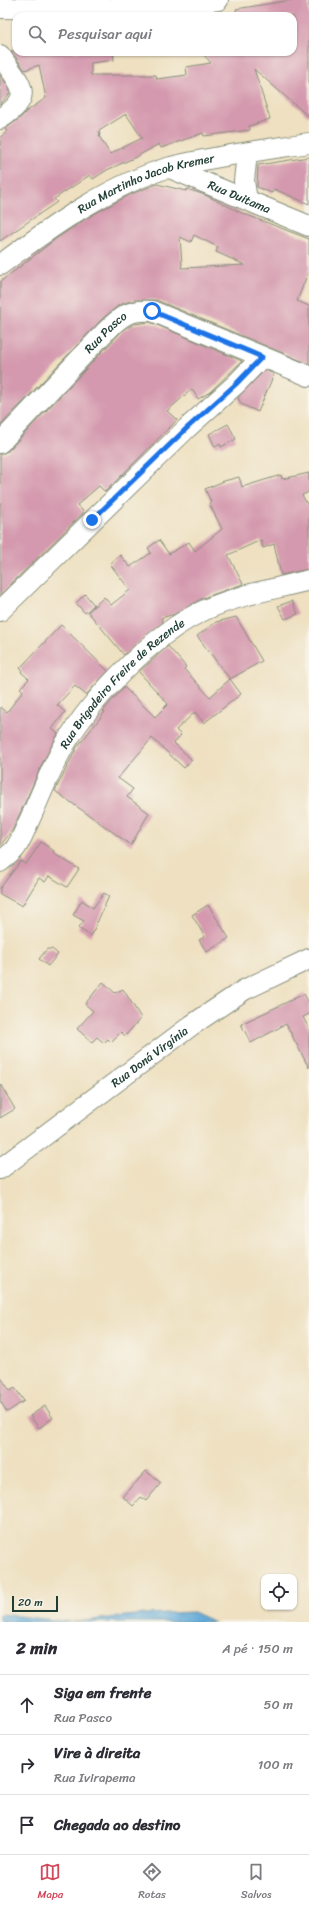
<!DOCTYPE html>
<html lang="pt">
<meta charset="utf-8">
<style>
:root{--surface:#fff;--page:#f7f7f7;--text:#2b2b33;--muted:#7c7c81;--line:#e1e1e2;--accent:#d1495b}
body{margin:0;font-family:Sriracha,sans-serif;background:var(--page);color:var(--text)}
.controls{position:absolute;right:12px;bottom:12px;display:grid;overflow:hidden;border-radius:8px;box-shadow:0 1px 3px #0004}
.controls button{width:36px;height:36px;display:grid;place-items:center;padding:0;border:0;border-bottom:1px solid var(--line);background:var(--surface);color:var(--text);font:20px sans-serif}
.scale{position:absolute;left:12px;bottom:10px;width:46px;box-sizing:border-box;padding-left:4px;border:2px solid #1f3d34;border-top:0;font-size:11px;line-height:14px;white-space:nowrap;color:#1f3d34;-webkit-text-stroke:3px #f7f3e8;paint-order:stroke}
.stop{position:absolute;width:12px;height:12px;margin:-9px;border:3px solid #1a73e8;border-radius:50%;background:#fff}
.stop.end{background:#1a73e8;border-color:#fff;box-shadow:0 1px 4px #0008}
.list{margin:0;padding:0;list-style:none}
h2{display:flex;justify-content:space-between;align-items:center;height:52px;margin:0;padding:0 16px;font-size:17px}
h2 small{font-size:13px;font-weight:400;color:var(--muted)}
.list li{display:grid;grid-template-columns:26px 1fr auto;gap:12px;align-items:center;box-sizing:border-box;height:60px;padding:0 16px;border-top:1px solid var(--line)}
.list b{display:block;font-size:15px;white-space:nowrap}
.list p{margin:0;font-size:13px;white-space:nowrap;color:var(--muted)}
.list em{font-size:13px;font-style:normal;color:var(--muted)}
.icon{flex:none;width:22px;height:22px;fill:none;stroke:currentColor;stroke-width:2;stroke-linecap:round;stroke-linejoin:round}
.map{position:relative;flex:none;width:309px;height:1622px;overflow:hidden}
.search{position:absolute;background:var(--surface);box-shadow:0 1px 3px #0004;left:12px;right:12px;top:12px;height:44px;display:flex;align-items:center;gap:10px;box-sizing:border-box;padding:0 14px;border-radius:12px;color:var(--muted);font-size:15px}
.sheet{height:232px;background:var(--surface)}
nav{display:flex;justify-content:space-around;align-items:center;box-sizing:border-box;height:56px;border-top:1px solid var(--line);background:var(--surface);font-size:11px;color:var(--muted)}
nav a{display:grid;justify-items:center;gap:2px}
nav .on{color:var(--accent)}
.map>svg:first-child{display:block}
.water{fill:#62a9d8;stroke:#407386}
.building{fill:#d499ae;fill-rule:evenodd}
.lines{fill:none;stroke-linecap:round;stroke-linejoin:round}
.minor-casing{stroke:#868e7a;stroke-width:22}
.minor{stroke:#fff;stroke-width:20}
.route{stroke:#1a73e8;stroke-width:5}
.labels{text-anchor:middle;stroke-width:3.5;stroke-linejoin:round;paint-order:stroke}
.street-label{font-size:12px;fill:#1f3d34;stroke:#f7f3e8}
</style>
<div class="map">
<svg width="309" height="1622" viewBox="0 0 309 1622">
<rect width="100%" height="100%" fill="#f7f3e8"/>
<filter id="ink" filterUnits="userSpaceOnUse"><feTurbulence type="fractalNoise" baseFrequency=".025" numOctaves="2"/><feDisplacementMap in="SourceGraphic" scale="8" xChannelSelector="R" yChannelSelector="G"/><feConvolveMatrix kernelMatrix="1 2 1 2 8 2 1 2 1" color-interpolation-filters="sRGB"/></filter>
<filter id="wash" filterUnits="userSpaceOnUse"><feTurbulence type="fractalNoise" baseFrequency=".012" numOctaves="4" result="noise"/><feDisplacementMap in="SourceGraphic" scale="16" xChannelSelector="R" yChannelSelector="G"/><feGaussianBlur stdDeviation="0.9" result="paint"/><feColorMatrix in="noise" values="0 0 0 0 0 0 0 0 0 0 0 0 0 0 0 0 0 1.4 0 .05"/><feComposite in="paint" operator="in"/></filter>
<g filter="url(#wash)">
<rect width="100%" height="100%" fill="#eee0c0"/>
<!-- water -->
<path class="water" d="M193,1612l22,10h-215v-8l74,8 69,-8z"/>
<g id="blocks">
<!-- building -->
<path class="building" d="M292,0h17v117l-55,-48 16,50 -21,7 1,4 -46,6 -1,-3 -42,15 -2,-4 -23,13 -29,13 -14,9 -3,-4 -36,24 3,3 -57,39v-104l7,-5 -2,-3 14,-10 8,-8 19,-13 -7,-33 -14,5 -14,-19 5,-1v2h97l1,8 -23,3v12h65l1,4 30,-4 -1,-8 25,-4 -10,-11h92v-36h-57v-7zM126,114l16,24 -32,16 -11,-18 1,-1 -1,-4z
M0,75l9,13 1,5 -10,12z
M309,157v47l-35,-15 -2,4 -15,-6 1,-22z
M157,184l29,7 1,-2 18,6 37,18 67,26v31l-12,31 12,5v58l-153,-64h-22l-15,5 -17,14 -102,107v-144l57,-44 30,-20 44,-24zM194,235l24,12 -2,5 29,13 -64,3 1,-4 -2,-27 11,5z
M150,322l92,39 -32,31 -12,7 -6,-10 -25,22 10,9 -72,72 -6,-6 -22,19 7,7 -84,83v-141l8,-3 114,-120 12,-7z
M265,370l9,4 -16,38 -17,-8 -3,-7z
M228,424l8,15 -15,8 -1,-3 -5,3 -6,-13z
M309,473v19l-7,3 7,13v61l-28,6 -7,-31 -11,4 -2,-8 -33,15 15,29 -40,14 -28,16 -14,4 2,4 -39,33 -36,-43 16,-15 7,8 19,-15 -20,-26 10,-9 10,12 21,-14 -3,-5 11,-8 10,14 20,-12 6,9 27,-22 -13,-26 2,-1 -6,-13 19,-8 15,-4 3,10 39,-12 1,4z
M85,594l9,11 -9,8 -9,-10z
M292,601l6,13 -13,5 -7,-13z
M236,617l26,44 -32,18 -33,-43 19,-14z
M61,625l47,46 -22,24 -11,-9 -18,19 8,7 -13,17 6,5 -15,28 -30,67 -13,17v-139l7,5 16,-21 -3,-3 9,-9 -8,-7 1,-2 -2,-2z
M168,646l18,21 -2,2 26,28 20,-18 11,15 -37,29 -9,-11 -19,18 5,5 -7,8 18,17 -8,8 -32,-30 -34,40 15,11 -6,8 22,16 -18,32 -76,-54 22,-44 28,-35 -2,-1 21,-24 31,30 13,-13 -29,-32z
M41,842l13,9 -1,2 26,16 -12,18 -18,-11 -4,6 -6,-4 -17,28 -22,-12v-6l21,-27 5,3z
M104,893l5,3 -18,40 -13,-8 6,-7 -11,-6 9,-15 11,8z
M208,905l21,33 -22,14 -8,-12 6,-3 -13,-22z
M47,949h5l6,5 -10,12 -9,-7z
M103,982l12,11 8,-4 18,29 -16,18 -4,-4 -10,10 -3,-3 -4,4 -7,-6 -5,5 -15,-13 16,-18 -8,-7z
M304,994l5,9v11l-6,3 6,12v39l-23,-44 -35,19 -10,-19z
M0,1084l15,25 -15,9z
M0,1376l10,15 5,-3 9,13 -17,11 -7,-11z
M45,1406l8,12 -14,10 -9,-12z
M146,1471l15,12 -15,18 -5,-4 -8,9 -10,-9z"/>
</g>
</g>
<g filter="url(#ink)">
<use href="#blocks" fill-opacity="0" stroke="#868e7a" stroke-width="1"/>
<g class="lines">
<defs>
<g id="minor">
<path d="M0,8c73,1 146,2 218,-8"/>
<path d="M0,55c20,30 37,39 0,64"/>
<path d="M247,153l-3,28 3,19"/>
<path id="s1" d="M170,168l139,58"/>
<path id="s2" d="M0,265c48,-36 112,-82 171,-98 45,-11 92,-17 138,-24"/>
<path id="s3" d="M0,443l104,-110c16,-16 24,-24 48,-22l157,65"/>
<path d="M0,611l187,-183 49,-44 26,-27"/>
<path id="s4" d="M0,862c5,-4 10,-8 14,-12 6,-7 10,-18 14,-27 10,-21 18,-43 29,-64 26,-53 95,-126 150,-150 31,-14 68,-20 102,-29"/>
<path id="s5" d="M0,1169l192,-144 52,-35 65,-31"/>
</g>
</defs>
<!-- minor casing -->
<use href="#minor" class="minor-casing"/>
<!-- minor -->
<use href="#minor" class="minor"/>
</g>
</g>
<g class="lines" filter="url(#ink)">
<!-- route -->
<path class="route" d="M92,520l95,-92 49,-44 26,-27 -110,-46"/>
</g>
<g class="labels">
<!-- street labels -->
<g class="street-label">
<text dy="4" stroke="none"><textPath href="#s2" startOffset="169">Rua Martinho Jacob Kremer</textPath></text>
<text dy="4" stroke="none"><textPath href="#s1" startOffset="75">Rua Duitama</textPath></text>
<text dy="4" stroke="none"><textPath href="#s3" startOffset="153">Rua Pasco</textPath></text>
<text dy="4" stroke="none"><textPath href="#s4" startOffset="220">Rua Brigadeiro Freire de Rezende</textPath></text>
<text dy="4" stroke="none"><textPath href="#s5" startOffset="187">Rua Doná Virgínia</textPath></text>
</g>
</g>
</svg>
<div class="controls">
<button><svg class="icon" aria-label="locate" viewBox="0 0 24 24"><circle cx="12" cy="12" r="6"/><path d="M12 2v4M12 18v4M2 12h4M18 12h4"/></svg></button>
</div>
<div class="scale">20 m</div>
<div class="stop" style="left:152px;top:311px"></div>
<div class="stop end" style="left:92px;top:520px"></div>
<div class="search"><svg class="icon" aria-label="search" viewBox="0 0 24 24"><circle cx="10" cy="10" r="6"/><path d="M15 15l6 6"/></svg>Pesquisar aqui</div>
</div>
<section class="sheet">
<h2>2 min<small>A pé · 150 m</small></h2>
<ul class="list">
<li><svg class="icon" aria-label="ahead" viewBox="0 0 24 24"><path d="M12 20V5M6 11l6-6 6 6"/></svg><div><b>Siga em frente</b><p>Rua Pasco</p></div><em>50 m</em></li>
<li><svg class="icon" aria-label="right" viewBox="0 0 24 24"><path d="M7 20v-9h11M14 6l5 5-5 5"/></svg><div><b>Vire à direita</b><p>Rua Ivirapema</p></div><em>100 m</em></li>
<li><svg class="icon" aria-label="arrive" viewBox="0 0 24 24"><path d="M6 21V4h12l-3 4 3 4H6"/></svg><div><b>Chegada ao destino</b></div></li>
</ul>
</section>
<nav>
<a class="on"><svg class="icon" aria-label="map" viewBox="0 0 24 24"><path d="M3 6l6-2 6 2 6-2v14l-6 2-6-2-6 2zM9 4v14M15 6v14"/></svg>Mapa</a>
<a><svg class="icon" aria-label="directions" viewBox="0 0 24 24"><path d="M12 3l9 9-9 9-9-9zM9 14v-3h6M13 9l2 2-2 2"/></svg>Rotas</a>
<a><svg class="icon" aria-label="saved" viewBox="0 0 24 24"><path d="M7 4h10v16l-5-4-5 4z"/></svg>Salvos</a>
</nav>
